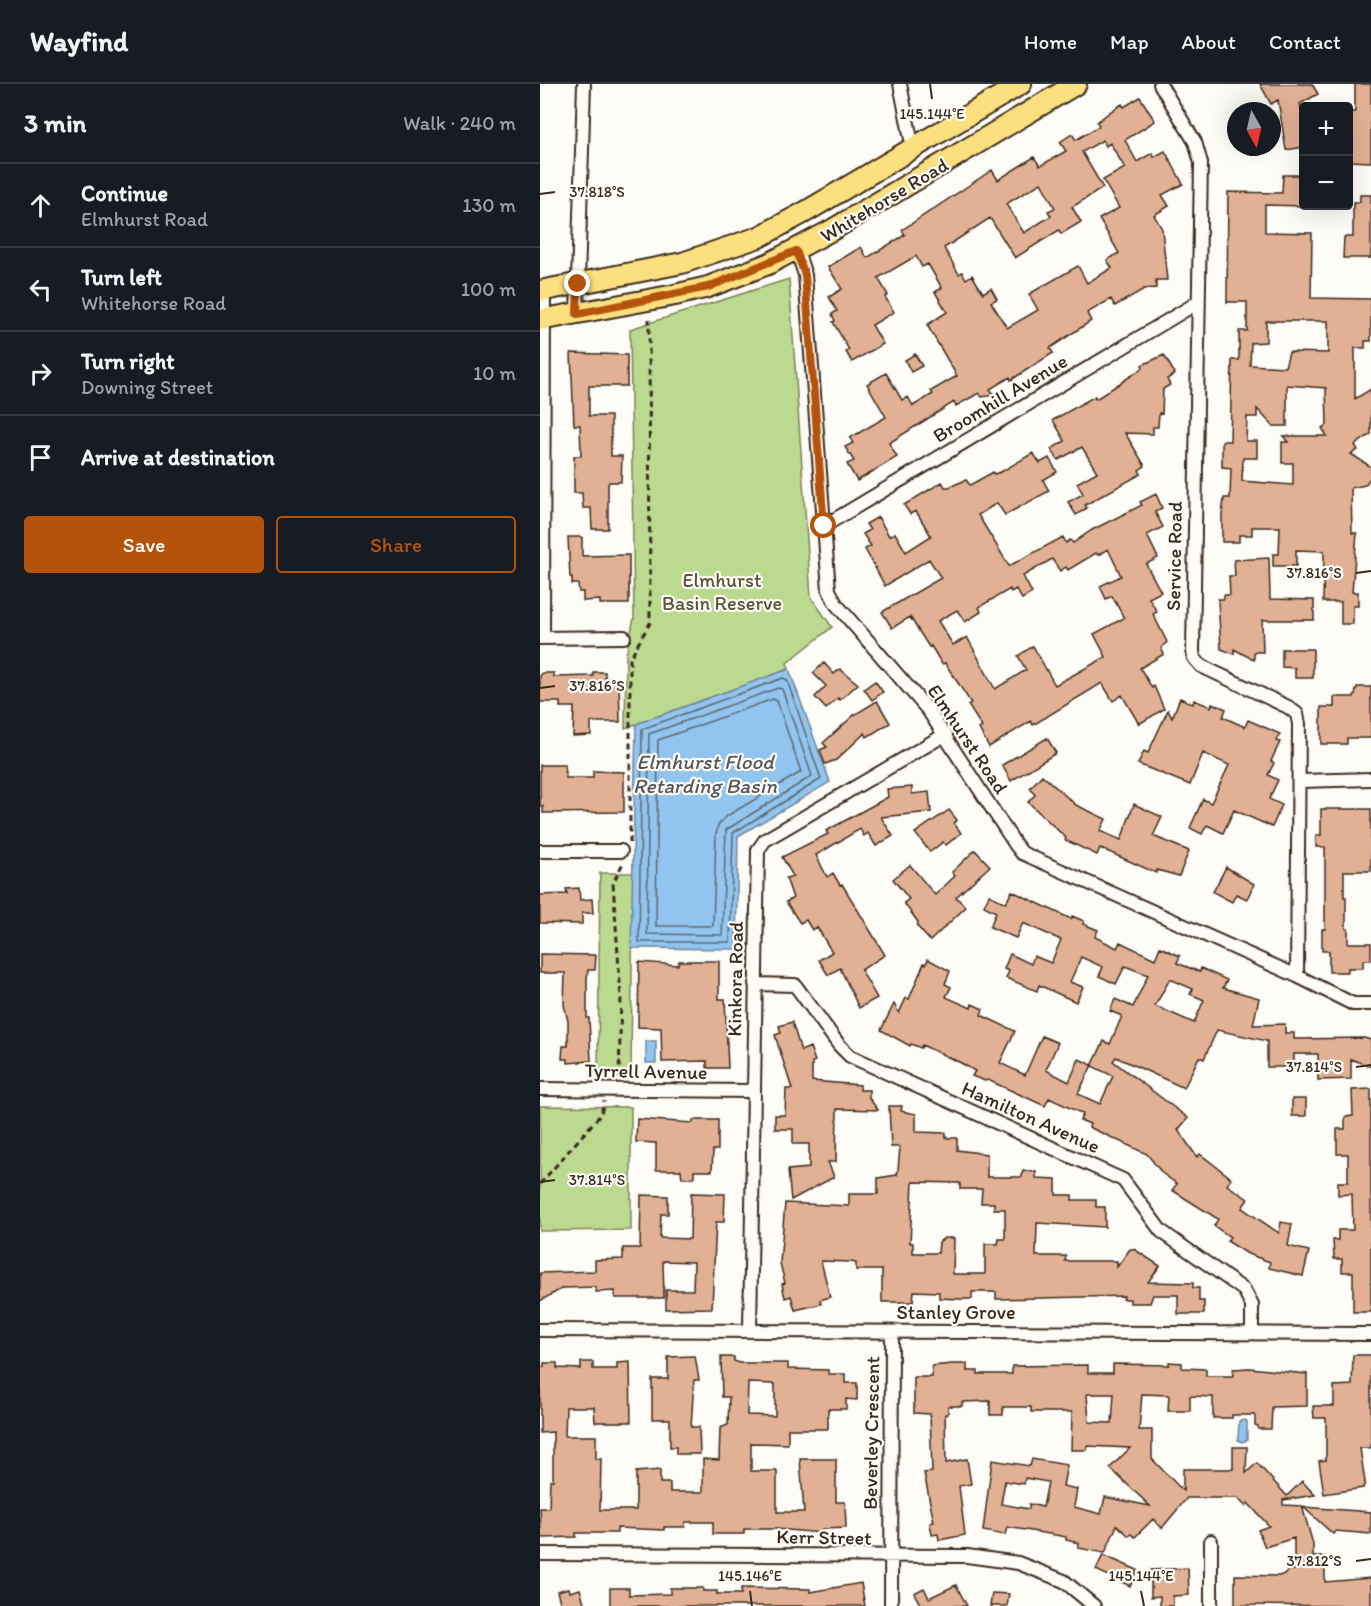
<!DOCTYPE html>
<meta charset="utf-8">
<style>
:root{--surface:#171b24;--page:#20242c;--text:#f1f3f6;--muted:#9ea1a6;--line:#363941;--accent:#b45309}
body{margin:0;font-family:Itim,sans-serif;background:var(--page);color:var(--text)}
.controls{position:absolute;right:18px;top:18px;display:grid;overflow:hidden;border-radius:6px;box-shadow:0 6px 24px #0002}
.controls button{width:54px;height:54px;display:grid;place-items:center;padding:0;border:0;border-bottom:2px solid var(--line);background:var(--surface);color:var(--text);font:30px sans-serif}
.compass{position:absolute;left:687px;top:18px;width:54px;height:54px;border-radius:50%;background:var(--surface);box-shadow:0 6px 24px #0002;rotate:172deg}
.stop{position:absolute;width:18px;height:18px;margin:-14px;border:4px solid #b45309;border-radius:50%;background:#fff}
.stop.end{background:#b45309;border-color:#fff;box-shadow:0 2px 6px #0008}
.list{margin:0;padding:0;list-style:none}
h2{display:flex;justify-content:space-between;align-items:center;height:78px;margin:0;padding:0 24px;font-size:26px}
h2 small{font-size:20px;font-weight:400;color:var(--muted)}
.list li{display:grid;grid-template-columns:39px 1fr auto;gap:18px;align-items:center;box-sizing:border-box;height:84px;padding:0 24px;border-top:2px solid var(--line)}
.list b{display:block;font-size:22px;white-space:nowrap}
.list p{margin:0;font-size:20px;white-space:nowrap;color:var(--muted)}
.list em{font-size:20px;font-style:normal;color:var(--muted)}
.actions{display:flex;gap:12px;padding:18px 24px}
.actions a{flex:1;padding:14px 0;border:2px solid var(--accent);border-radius:6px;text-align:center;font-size:21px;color:var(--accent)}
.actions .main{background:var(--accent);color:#fff}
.icon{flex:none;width:33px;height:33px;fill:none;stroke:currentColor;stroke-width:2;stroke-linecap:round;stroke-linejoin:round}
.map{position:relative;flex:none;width:831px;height:1522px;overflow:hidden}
header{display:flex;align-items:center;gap:36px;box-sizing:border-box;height:84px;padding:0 30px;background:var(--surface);border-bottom:2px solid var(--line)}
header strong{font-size:28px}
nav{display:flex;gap:33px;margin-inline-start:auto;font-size:21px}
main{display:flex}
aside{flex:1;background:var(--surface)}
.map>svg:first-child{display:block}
.green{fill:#bcd990;stroke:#7c8257;stroke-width:1.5}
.water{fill:#91c4ee;stroke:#6f869b;stroke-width:1.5}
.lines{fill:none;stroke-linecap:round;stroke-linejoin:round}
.shore{stroke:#5d6871;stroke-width:1.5}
.building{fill:#e2b094;stroke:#3b2a1e;stroke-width:1.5;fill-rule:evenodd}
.minor-casing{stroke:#3b2a1e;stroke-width:16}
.primary-casing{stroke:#3b2a1e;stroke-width:24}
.path{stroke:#3b2a1e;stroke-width:3;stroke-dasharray:6 4.5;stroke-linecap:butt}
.minor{stroke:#fdfcf7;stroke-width:12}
.primary{stroke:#fce080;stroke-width:20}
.route{stroke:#b45309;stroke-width:8}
.ticks{fill:none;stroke:#3b2a1e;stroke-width:2}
.labels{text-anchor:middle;stroke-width:4.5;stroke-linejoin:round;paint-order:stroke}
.street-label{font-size:20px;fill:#3b2a1e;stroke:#fdfcf7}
.park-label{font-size:20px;fill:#5b563a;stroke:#fdfcf7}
.water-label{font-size:21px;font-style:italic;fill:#55585c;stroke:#fdfcf7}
.ticks-label{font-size:15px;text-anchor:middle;fill:#3b2a1e;stroke:#fdfcf7;stroke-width:4.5;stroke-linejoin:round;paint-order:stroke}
</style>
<header>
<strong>Wayfind</strong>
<nav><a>Home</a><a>Map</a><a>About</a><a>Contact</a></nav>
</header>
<main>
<aside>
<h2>3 min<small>Walk · 240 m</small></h2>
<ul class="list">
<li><svg class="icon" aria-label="ahead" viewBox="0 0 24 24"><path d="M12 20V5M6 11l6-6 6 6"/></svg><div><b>Continue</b><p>Elmhurst Road</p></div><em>130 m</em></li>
<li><svg class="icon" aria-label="left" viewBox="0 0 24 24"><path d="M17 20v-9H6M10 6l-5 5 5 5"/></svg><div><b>Turn left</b><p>Whitehorse Road</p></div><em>100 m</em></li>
<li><svg class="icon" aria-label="right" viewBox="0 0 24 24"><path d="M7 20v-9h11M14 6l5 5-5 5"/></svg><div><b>Turn right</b><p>Downing Street</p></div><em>10 m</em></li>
<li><svg class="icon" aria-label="arrive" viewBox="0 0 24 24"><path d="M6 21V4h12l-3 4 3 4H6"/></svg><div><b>Arrive at destination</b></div></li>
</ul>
<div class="actions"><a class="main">Save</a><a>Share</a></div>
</aside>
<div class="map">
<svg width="831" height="1522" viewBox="0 0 831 1522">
<rect width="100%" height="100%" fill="#fdfcf7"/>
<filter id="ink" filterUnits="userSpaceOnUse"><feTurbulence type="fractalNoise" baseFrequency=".0167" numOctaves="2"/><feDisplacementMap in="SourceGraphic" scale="12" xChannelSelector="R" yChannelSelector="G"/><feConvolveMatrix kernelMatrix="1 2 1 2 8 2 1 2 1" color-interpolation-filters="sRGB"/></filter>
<g filter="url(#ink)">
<!-- green -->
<path class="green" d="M249,195l22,318 21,30 -45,36 2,6 -164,59 1,-73 8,-37 -4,-289z
M60,789h33l-2,200h-33z
M0,1022l91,1v123l-91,1z"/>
<!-- water -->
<path class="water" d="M249,585l41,113 -92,54 -2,113 -105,-1 5,-224z
M106,957h10v22h-10z
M704,1336l3,1v19l-5,2 -4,-2 1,-19z"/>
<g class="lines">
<!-- shore -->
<path class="shore" d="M243,594l4,2 34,99 -88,54 -3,109h-91l3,-213z
M238,604l4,1 30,87 -86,54 -4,105 -75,-1 2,-200z
M233,615l4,2 24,71 -74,44 -9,9 -2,10 -3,91h-57l2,-186z"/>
</g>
<!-- building -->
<path class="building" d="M720,0h52l6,10 -18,10 4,19v24l-18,3 -8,-50 -7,4z
M815,0h16v78l-21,-1 1,-34h-3v-15h7z
M600,13l15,24 -30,19 12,22 15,-9 2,4 11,-6 18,33 -21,11 7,11 -15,9 8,14 5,51h-11v8l-12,1 -29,17 -4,-7 -24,14 4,8 -41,27 3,5 -42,27 -1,-3 -20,12 4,6 -12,2 -3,-4 -23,13 -2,-4 -65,41 8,14 -40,24 -10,-17 7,-3 -9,-14 8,-4 -3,-5 36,-21 -19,-33 19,-11 16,27 6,-3 5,9 20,-12 -2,-3 26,-15 -30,-51 20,-13 -12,-20 7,-4 -14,-24 -6,3 -6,-11 -38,22 10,17 -3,2 9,15 -22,13 11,19 -31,18 -6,-10 3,-2 -16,-28 2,-1 -3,-7 5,-3 -8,-14 13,-8 -14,-22 33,-20 6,11 38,-23 -3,-5 90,-60 6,10 36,-23 6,9 26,-15 -6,-9 12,-8 4,6 23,-14 -2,-4 14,-11 11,-7 2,3zM563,56l3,6 4,-3 15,25 -22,12 16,28 -20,11 20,34 -12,7 5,8 -25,15 -9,-17 -49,28 9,16 -31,18 -16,-26 6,-3 -6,-11 -8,5 -11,-18 -6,4 -4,-7 -3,2 -15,-26 46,-30 25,40 44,-28 2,4 20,-12 -9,-15 31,-19 -21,-36zM501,99l14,25 -7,3 3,5 -27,17 -18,-29z
M743,91h21v31l-39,-1v27l47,1 -1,65 60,1v42h-6v7h-10v51l16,-10v45l-16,11 3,5 -7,4 20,13v10l-6,8 -14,3 1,45h5l-5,59h6v14h-5v18h-12v-22h-18l1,-51 -28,-1v16h-23v-12h6l1,-27h-28v8h-13v7h-17v-27l2,-17h6l1,-30 -9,-1v-26h8l2,-81h7v-29h8v-29h-20l1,-110 54,1zM726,237h62v32l-39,-1 -4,15 -35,-2 1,-22 15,-1zM747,301l39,3 1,37 -5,3 5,8h-44l5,6h-6v21h11v22l-51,-4 1,-23h14v-17h-11l1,-24h10v-8l16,17h14z
M820,111h11v63h-28l1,-21h9v-35h7z
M31,269l56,2v31h-38v30h22v40h11l-1,26h-12l-1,3v44h-16l-1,-21h-8l-1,-15h-8v-37h7l-1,-31h-6z
M375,270l7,12 -11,6 -6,-12z
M624,271l11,19 -8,5 3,6 -7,4 -1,25 -3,-1 -1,14h-5v7l-28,-1 20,33 -6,4 2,4 -56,31 2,3 -11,7 -8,-13 15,-8 -6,-11 20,-11 -15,-25 -24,13 -7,-11 14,-8 -12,-21 42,-24 1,3 47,-31 -1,-3z
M493,369l7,10 9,-5 8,14 -14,8 6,11 -44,24 -8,-12 -19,12 31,51 54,-29 3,6 4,-3 3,3 19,-13 50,-25 -2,-3 16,-8 6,14 -7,4 8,15 -16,8 11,23 -12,6 15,28 -12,6 8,14 -4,2 14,28 -6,6 3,6 -24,14 12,20 2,-2 10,23 -25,15 -17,-29 -9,6 -11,-18 -69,42 -2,-4 -42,26 -10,-18 3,-2 -14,-22 3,-2 -26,-40 -3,1 -11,-18 -2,1 -19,-30 -18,11 -10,-16 59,-34 -12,-19 -44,27 -20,-37 6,-3 -8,-12 7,-4 -4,-6 12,-7 11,19 6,-3 11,19 25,-16 -15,-25 -6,3 -6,-9 38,-23 3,5h4l17,-7 4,5 23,-13 1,2 7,-2zM568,465l13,27 -21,10 6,13 6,-3 12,22 -30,16 12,23 -51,28 -22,-39 -15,10 8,14 -31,19 -28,-52 -14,8 -15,-24 19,-11 8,12 16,-10 -2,-5 31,-18 1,3 5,-3 6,10 10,-6 -9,-17 29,-17 8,12 6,-4 2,3 28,-17 2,2z
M28,453h14v19l47,-1v49h-29v-4l-17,1v-9h-4l-1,-8h-6v-7h-2z
M729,474l1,41 44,1v20h-52l1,32h-9v8l-20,-11v5l-13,-5 -3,-50h6v-4h6l-1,-19h6l-1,-16z
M742,565h31v29h-18v-10l-13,-1z
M284,579l10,11 6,-5 18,15 -18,16 -2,-2 -12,11 -11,-12 11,-11 -13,-13z
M53,588h12v6h14l1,44h-29v13l-18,1 1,-29h-14v-5h-20v-26l2,-3h12v4l39,-1z
M335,597l8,11 -11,8 -8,-11z
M817,603h14v51h-24v6h-26v-37h13v-10h20z
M640,614l13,6 1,-4 17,7 1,-4 14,6 -3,8 22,10 3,-7 32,14 -4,7 4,1 -9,19 3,2 -6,12 10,5 -9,19 13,6 -10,22 -38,-17 -11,23 -16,-8 -5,9 -12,-6 13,-29 8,4 18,-38 -26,-12 -13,32 -52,-21 6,-13 4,2 20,-43 4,8z
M337,617l13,22 -23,14 -2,-4 -29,27 -11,4 -5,-14 7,-3 -4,-4 31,-28z
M507,654l9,15 -45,28 -9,-16z
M0,681h25l1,13h27v-7l31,1v40l-81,1v-7h-3z
M502,691l34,30 30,14 -6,12 21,9 13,-36 28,13 -9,19 36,15 -10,25 -22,-6 -1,3 -56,-25 -3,7 -32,-15 1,-2 -38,-36 7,-7 -5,-7z
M372,703v7l17,-2 2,20 -50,5 12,19 -17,10 -8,-13 -4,3 -4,-7 -44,26 11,22 6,-4 7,12 2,-1 43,71 -24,15 16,28 -18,10 -19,-40 -12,7 -9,-15 13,-8 -15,-25 -5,3 -6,-10 -6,3 -14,-21 7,-4 -7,-20 7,-2 -11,-19 46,-23 -2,-3 62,-34 -1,-8z
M781,725h50v62h-27v26h2v32h2v14h23v17h-8v8h-15v4h-19v-21h-7v-22h3v-82h-9v-12h5z
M409,726l8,10 -3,3 7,10 -15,12 -3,-3 -13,10 -15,-19z
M435,766l15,16 -34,31 10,10 -36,34 -13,-15 1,-4 -14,-19 5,-4 -16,-20 17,-14 25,30 20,-19 -3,-4z
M686,783l28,17 -7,15 -11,-5 -4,8 -19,-10z
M39,804l1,12 12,-1 1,14h-11v11l-42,-1v-28l27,-1 -1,-5z
M472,807l59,28 1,-3 12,5 -1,3 15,6 -3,7 22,11 3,-6 35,17 5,-12 20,9 -3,7 23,9 1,-4 26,12 -4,8 36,10 -6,27 32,-1v9h9v6l70,-1 7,2v27l-20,-8v20l-33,1v-26h-24v13h-27v-26l-50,-11 -13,29 -5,-2 -15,31 -68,-31 -3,4 75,57 -10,12 19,27 3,-3 31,24 -4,7 21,14 -6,9 37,25 2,-11 11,2 -4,22 21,5 -6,25 -34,-8 1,-6 -22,-8 -21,-13 3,-4 -16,-11 4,-7 -46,-29 5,-6 -15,-11 -15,-19 -58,-27 1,-3 -10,-4 3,-6 -34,-16 -4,8 -57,-26 -3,1 -13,-5 3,-5 -14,-8 -39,-18 -1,3 -10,-4 -1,2 -29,-16 13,-26 5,9 7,-15 3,1 15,-36 2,1 2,-5 22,12 -5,13 6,3 -5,10 25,11 1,-4 11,5 -2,6 34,16 -15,32 25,12 17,-39 16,7 -12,27 23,12 10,-23 13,6 -14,29 22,10 13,-28 -21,-10 12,-25 6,3 12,-28 -12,-5 5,-12 18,8 15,-32 -23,-9 -9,18 -17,-8 4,-9 -22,-10 -11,25 13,5 -7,15 -37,-17 -2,6 -31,-13 3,-7 -5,-2 6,-15 21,10 3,-8 17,7 10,-23 -38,-17 -7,15 -26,-11 6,-15 -12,-6 5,-11 17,8zM630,895l23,10 -3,5 14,6 -10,23 -39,-17z
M0,870l56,1 -1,15h-7l-1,8v40h2l2,43 -23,2v-4h-6l1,-13h5v-25l-4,-16 1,-32h-25z
M139,877h40v38h6l3,69h-21v-7l-45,1 -1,-34 -23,-1 1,-65 39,3z
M252,938l9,29 9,-4 5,14 -3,1v19l48,4v5h9v8l9,12 -41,-1 -1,53h-8l6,15 -43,23 -3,-30 21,-2v-24h-16v-15h-18v-14h10l1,-26h6l-17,-54 6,-2 -2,-7z
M831,1005v223h-18v-40h-11v-13h-8l-1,-19h5v-10h15l-1,-36 -14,1v-13h10v-28h-11v-25h8v-12l8,-1 -1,-26z
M752,1015h14v17h-14z
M349,1022h13l-1,5 15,3v18l30,1v5h11v12l30,4v23h35l1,-6 13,1v6l20,1v16h16v5h24v7h9v20l-68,-4 -1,33h30l-1,5h52v6l13,-18h4l26,17 -12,16 45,1v5h6v13h5v13h-26v-19h-25l-3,8h-20v-4h-7l1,-3 -128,3v-7h-24v7h-12l-21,-1v-6l-25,-1 -1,11h-31v-32h-26v-7l-5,-1 -30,-1 9,36 -10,3 1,4 -26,6 -4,-14 -6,2 -3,-14 3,-1 -5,-20 5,-60 64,3v-12h29v-16l19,-3 1,-5 2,-23h-9zM373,1098l47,1v6h22l-1,14h13v6h11v30h-6l-1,5h-13v30h-32l1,-36h-10l-5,4 -1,11h-25v-10h-3z
M97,1035l56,4v-3h25v30h-5l-1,21h-18v7h-12l-1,-8h-25v-27l-20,-1z
M151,1109l34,1 -1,28h-8l-4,86 -46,1v-19h27l1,-28 -31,-1 1,37h-49v-7l-19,1v-5l-33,1 -23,13v-28l55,-2v-11l28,-1v-11h17l1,-53 27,1v18h-7l-1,24 30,1z
M813,1271h18v93h-11l5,34 -2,6 -39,6 -5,-33 7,-1v-42h-12l-1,-12h21v-20l18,-1z
M155,1272l4,24h-5l-3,47h8l1,27h-24v-7h-6v-28h-18v-40h16v-22z
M181,1273h13v4l5,2h49v6l40,1v4h17v9h12v17l-11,-1v10h-18v20h-40v15l-37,-1v28h26v41h27l-4,-53h36v43h9l1,26 -24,1v4l-46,-4h-32v5h-31v-12h-28v5h-21v3l-47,-2v5h-41v4l-35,1 -1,-30h9l1,-28h3v-48l-13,1v-66h4v-4h13v5l24,1v-7h12v7h24v-6l13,-1 1,60h-36l-1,-15h-28l-1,29h31v23h5l-1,51h36v-38l24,-2v13h10v9h33v-33l16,1 1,-32 8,-3 1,-28h-7zM208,1299l27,1v32l-28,-1z
M629,1278l13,1v5l24,1v7h27v-7l16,-1 58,6v32l-35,1 -1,22h-13v-3l-3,-1v-10h-23v3h-19v-21l-23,-1v15h-22l1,-16 -27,-1 -3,36h13v29l31,32v-22h50v-22h14l-1,26 11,-10 30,33 15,-15 13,14 -32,5v5l19,1 11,38v13h12v25l46,-4v28l-136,-1v-30l44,1 8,-3v-3h7v-32l-29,9 -7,-17 11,-4 -21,-23 -3,3 -7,-8h-51l-25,30 -9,-9 -18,18 -4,-3 -2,2 -12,-11 -12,28 -27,-5 1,-5 -13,-3v-3l-5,-1 -54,-9 -2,8 -22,-4 9,-71 38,6 2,-7 35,6 -4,21 14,3 -3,18 27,7 4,-17 45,9 -40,-38 20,-20 -43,-2v4h-16l1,-38h-41v-5h-28v8h-13v-14l-28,1v4h-14v8h-3l1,49 21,-4 4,25 -12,2 6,49 -26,5 -1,-6 -6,1 -2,-12 4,-1 -10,-49 8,-1 -2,-58 -16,-1v-36h18v-11l20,-2h15v7h11v3h34v-8l76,-1v8h25v-9l56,1zM547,1310h27l-2,29 -23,-1zM485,1394l23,4 -5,25 -14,-3v5l-28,-5 4,-23 19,3z
M763,1423l68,5v22l-35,-3 -3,3z
M563,1471l34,15 -7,16 -34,-16z
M648,1484l1,27 -16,1v10h-13v-10l-9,1v-27z
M321,1499l4,23h-255v-18h19v7l41,-1v-6h33v3h14v3h24v-6l69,1v3z
M416,1501l11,21h-52l5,-2 -6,-11 10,-5 5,10z
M29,1504l1,4 10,-3 5,17h-24l-4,-15z
M452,1509l17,1 -2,12h-17z"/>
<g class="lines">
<defs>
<path id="minor" d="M360,0l13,65
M620,0l35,58 6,21 -8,488 1,7 7,8 87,41 9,7 2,10 -2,252
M257,167l8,24 24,315 7,14 92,106 87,134 7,9 275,123 56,28h18
M37,230l7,-230
M284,442l373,-223
M0,554l84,-1
M3,554l1,-348
M761,697l70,-2
M0,767h81
M215,900l40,1 44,60 11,11 273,124 38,51 83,59 8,15v28
M0,1005l212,2
M0,1246l831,4
M210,1246l8,-480 7,-10 181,-106
M0,1470l427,2 51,7 46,18 30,25
M351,1522l1,-274
M671,1522v-65"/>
<path id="primary" d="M0,207l142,-28 77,-26 48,-26 214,-127
M0,236l135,-25 33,-8 60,-23 64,-34 244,-146"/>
</defs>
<!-- minor casing -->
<use href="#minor" class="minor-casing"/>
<!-- primary casing -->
<use href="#primary" class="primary-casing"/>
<!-- path -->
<path class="path" d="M90,759v-185l20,-35 -1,-304
M79,994l2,-81 -8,-114 10,-20
M0,1100l61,-70 3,-13"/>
<!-- minor -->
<use href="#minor" class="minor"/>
<!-- primary -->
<use href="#primary" class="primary"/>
</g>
</g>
<g class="lines" filter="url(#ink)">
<!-- route -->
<path class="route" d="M38,200l-1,30 131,-27 88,-36 9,24 19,251"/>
</g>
<!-- ticks -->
<path class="ticks" d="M390,0l2,15M0,110l15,-2M816,489l15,-2M0,604l15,-2M816,983l15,-2M0,1098l15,-2M816,1477l15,-2M210,1507l2,15M601,1507l3,15"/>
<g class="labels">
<!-- street labels -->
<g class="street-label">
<text transform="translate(344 116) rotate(-31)" y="7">Whitehorse Road</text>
<text transform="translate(460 314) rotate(-31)" y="7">Broomhill Avenue</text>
<text transform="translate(634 472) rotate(-89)" y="7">Service Road</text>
<text transform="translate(428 655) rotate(56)" y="7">Elmhurst Road</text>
<text transform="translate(195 895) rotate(-89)" y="7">Kinkora Road</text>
<text transform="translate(106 987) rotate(1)" y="7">Tyrrell Avenue</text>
<text transform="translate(491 1033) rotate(24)" y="7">Hamilton Avenue</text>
<text x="416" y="1235">Stanley Grove</text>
<text transform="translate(331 1349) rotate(-89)" y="7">Beverley Crescent</text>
<text transform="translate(284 1453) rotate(1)" y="7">Kerr Street</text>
</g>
<!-- park labels -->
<g class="park-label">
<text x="182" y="503">Elmhurst<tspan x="182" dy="23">Basin Reserve</tspan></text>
</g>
<!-- water labels -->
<g class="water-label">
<text x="165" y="685">Elmhurst Flood<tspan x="165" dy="24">Retarding Basin</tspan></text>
</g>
</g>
<g class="ticks-label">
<text x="392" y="35">145.144°E</text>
<text x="57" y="113">37.818°S</text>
<text x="774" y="494">37.816°S</text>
<text x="57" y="607">37.816°S</text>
<text x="774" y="988">37.814°S</text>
<text x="57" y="1101">37.814°S</text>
<text x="774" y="1482">37.812°S</text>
<text x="210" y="1497">145.146°E</text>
<text x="601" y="1497">145.144°E</text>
</g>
</svg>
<div class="controls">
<button>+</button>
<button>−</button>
</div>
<svg class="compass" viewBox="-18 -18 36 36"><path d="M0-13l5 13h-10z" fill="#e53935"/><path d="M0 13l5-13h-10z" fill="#9ea1a6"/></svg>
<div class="stop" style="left:284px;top:442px"></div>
<div class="stop end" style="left:38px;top:200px"></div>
</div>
</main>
